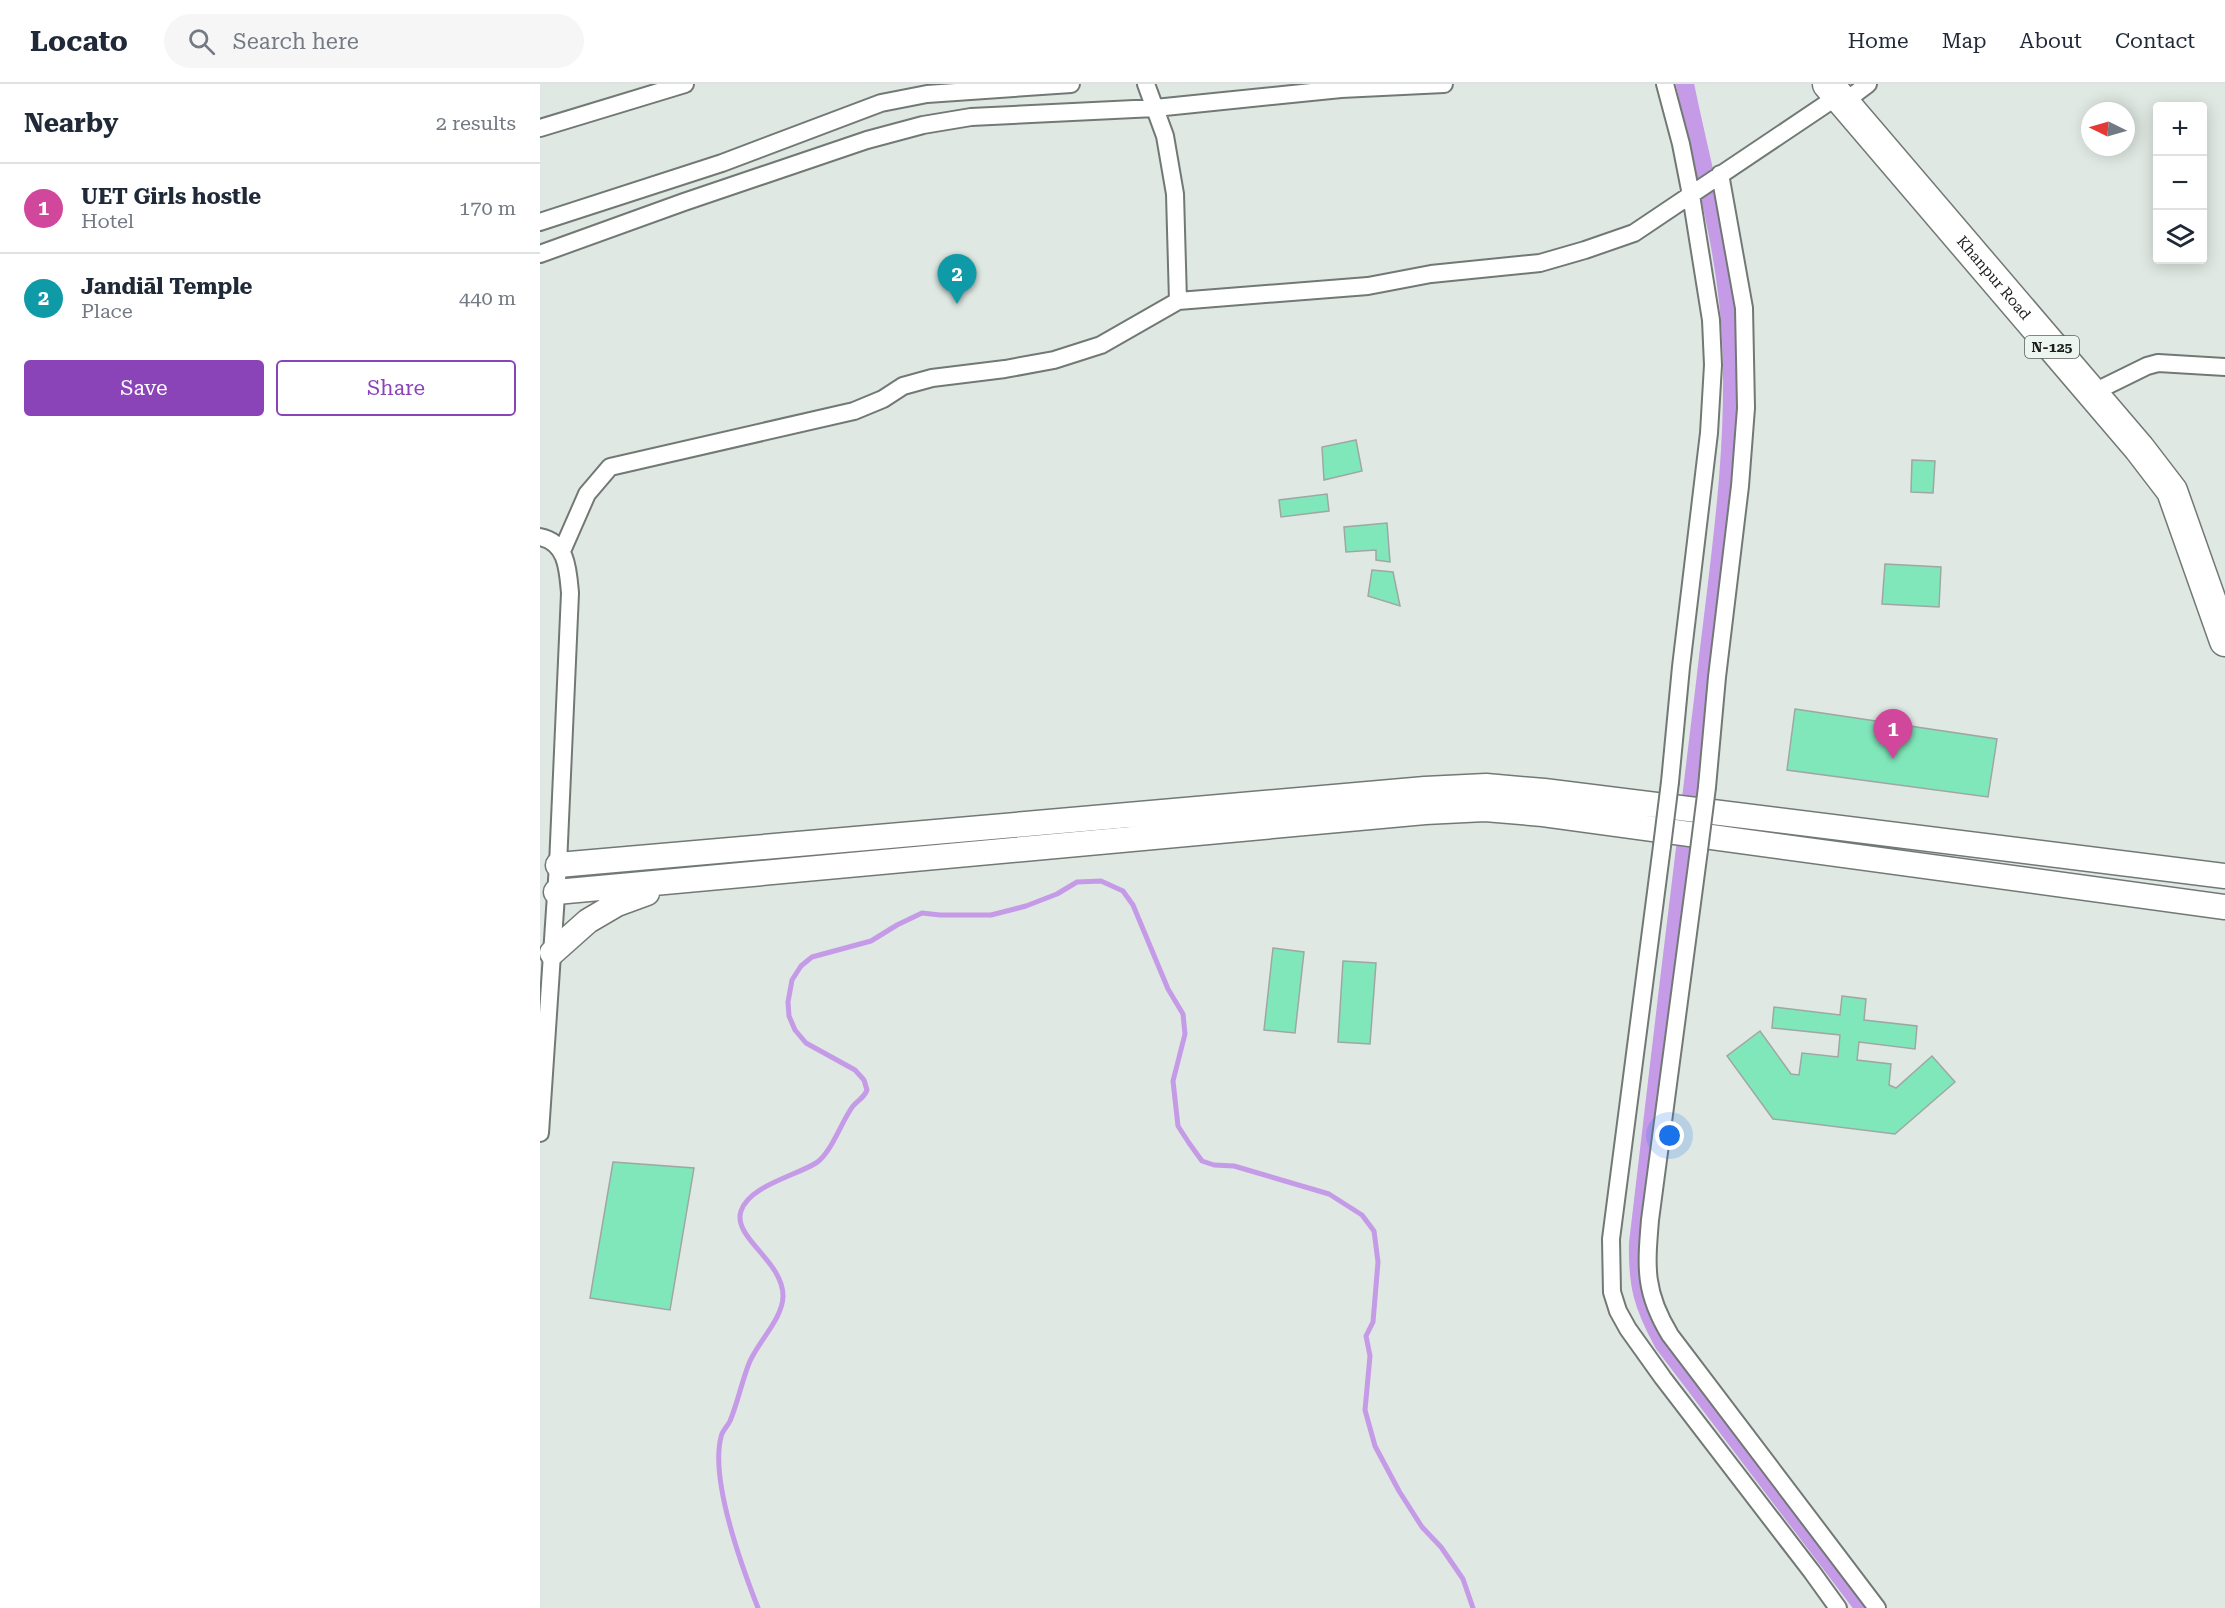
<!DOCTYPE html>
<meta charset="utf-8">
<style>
:root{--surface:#fff;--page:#f6f6f7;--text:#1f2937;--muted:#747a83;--line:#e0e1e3;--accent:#8a44b8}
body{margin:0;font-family:"Roboto Serif",serif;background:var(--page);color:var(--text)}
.controls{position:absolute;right:18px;top:18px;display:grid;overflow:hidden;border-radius:6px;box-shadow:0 3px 15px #0003}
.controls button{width:54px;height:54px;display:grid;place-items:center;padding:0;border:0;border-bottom:2px solid var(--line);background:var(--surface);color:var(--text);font:30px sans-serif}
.compass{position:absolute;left:1541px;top:18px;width:54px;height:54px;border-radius:50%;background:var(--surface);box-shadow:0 3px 15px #0003;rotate:275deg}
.you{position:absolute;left:1130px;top:1052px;width:21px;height:21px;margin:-15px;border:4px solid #fff;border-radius:50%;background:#1a73e8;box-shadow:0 0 0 9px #1a73e833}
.badge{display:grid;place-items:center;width:39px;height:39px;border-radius:50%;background:var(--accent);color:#fff;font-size:20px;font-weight:700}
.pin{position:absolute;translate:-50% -50px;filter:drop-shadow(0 2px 3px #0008)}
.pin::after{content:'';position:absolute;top:32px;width:21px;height:18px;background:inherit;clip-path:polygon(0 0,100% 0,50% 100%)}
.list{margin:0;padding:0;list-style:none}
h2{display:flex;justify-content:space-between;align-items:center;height:78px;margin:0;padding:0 24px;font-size:26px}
h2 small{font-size:20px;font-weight:400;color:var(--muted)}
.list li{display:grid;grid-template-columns:39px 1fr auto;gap:18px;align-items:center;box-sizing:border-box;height:90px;padding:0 24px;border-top:2px solid var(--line)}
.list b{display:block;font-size:22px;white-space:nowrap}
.list p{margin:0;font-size:20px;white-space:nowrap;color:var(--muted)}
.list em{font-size:20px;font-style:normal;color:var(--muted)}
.actions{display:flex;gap:12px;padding:18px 24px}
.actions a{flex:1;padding:14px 0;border:2px solid var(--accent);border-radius:6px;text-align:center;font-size:21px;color:var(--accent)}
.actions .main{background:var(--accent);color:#fff}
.icon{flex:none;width:33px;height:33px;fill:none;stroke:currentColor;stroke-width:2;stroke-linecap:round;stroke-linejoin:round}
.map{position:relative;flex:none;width:1685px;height:1524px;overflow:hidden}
header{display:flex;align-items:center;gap:36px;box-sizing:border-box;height:84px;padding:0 30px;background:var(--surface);border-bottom:2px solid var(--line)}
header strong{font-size:28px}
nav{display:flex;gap:33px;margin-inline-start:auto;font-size:21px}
.search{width:420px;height:54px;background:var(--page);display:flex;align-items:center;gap:15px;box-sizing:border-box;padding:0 21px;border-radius:33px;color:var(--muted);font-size:22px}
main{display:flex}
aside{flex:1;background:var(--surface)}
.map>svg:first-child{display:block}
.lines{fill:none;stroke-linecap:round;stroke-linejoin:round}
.stream{stroke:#c59ae7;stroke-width:5}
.canal{stroke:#c59ae7;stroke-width:18}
.building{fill:#80e7ba;stroke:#9fa7a3;stroke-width:1.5}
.street-casing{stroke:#727975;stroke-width:20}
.secondary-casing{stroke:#727975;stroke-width:27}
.highway-casing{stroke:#727975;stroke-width:33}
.street{stroke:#fff;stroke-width:16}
.secondary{stroke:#fff;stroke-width:24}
.highway{stroke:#fff;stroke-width:30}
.street-bridge-casing{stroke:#727975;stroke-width:20;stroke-linecap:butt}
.street-bridge{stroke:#fff;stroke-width:16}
.labels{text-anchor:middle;stroke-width:6;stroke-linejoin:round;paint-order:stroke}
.shield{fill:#ecf5f0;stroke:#5a5e5c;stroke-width:1.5}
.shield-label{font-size:14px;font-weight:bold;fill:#1b1e1c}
.street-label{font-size:15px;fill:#1b1e1c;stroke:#ecf5f0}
</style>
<header>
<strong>Locato</strong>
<div class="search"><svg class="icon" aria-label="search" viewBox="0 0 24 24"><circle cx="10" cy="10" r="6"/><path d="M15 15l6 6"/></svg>Search here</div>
<nav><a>Home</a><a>Map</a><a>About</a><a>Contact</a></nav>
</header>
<main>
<aside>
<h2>Nearby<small>2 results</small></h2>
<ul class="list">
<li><span class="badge" style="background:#d1479c">1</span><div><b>UET Girls hostle</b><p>Hotel</p></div><em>170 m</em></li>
<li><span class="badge" style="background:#0f9aa8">2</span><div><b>Jandiāl Temple</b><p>Place</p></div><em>440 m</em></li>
</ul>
<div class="actions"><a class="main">Save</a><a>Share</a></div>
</aside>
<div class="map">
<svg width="1685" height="1524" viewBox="0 0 1685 1524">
<rect width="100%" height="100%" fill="#dfe8e3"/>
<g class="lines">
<!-- stream -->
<path class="stream" d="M218,1524c-16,-41 -48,-128 -37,-171 1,-6 6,-10 9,-16 8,-19 12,-41 20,-60 9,-20 32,-42 33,-64 1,-36 -51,-59 -42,-86 8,-25 54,-35 75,-48 15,-9 26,-43 37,-57 5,-6 11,-8 14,-16l-3,-10 -9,-10 -49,-27 -11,-13 -6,-14 -1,-14 4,-22 9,-14 11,-9 59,-16 26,-16 25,-12 18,2h51l35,-9 31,-12 20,-12 24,-1 22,10 10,14 35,84 15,25 2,20 -12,47 5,45 11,17 13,18 12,4 20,1 95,28 33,21 12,16 4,31 -5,60 -7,14 4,20 -5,54 10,36 24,45 23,36 19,20 22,32 10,29"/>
<!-- canal -->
<path class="canal" d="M1145,0c17,84 42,168 46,254 6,116 -13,230 -26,345 -22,187 -46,373 -67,560 -1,43 5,63 25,100l201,265"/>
</g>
<!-- building -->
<path class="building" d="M816,356l6,31 -38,9 -2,-33z
M1372,376l23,1 -2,32 -22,-1z
M787,410l2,17 -48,6 -2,-17z
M847,439l3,39 -14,-2v-10l-30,2 -2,-25z
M1345,480l56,3 -2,40 -57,-3z
M832,486l21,2 7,34 -32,-10z
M1255,625l202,30 -9,58 -201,-27z
M733,864l31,4 -9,81 -31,-3z
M803,877l33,2 -6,81 -32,-2z
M1302,912l24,3 -2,21 53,6 -2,23 -56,-7 -2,18 34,4 -2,21 7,3 36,-32 23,26 -60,52 -122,-15 -46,-63 33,-25 31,43 8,1 3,-22 36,4 2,-22 -68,-7 2,-21 66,8z
M73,1078l81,6 -24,142 -80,-12z"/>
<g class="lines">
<defs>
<path id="street" d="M606,0l19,52 10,58 3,107
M1125,0l16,60 10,51 20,125 2,45 -4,68 -28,234 -11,115
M1304,18l24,-18
M0,44l145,-44
M0,138l182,-59 159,-60 46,-9 144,-10
M0,170l144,-52 183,-62 56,-15 48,-8 184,-9 186,-19 103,-5
M1552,309l55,-27 11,-3 67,4
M0,453c27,5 28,33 30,56l-12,272 -18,268
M22,467l25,-57 23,-27 244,-56 29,-12 20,-13 29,-8 73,-9 49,-9 47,-15 77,-44 190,-15 63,-12 109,-11 45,-13 49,-17 204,-137
M1167,703l10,-110 23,-191 6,-78 -2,-100 -24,-134
M1122,762l-51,393 1,53 6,19 10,18 35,49 149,194 26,36
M1159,766l-49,370c-4,48 -6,72 20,115l207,273"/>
<path id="secondary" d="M18,781l867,-76 61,-3 58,5 681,85
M16,808l869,-80 60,-3 58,5 682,93
M12,869l36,-32 29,-17 30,-11"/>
<g id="highway">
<path id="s1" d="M1288,0l311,364 33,43 53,150"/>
</g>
</defs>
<!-- street casing -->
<use href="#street" class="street-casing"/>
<!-- secondary casing -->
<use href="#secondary" class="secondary-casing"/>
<!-- highway casing -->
<use href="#highway" class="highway-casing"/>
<!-- street -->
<use href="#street" class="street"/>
<!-- secondary -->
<use href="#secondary" class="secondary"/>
<!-- highway -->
<use href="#highway" class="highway"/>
<defs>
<path id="street-bridge" d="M1122,762l8,-64
M1159,766l8,-63"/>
</defs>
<!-- street-bridge casing -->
<use href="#street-bridge" class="street-bridge-casing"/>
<!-- street-bridge -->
<use href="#street-bridge" class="street-bridge"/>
</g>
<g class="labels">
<!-- shield labels -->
<rect class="shield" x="1485" y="252" width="54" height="22" rx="4.5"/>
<g class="shield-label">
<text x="1512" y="268">N-125</text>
</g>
<!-- street labels -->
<g class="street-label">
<text dy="5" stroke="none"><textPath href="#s1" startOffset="255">Khanpur Road</textPath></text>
</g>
</g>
</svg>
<div class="controls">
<button>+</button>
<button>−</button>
<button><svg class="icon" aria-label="layers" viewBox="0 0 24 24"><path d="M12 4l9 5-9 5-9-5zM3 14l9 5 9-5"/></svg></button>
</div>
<svg class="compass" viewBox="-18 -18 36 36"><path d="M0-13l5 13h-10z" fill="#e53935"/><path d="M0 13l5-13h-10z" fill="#747a83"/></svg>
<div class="you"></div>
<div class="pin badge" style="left:1353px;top:675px;background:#d1479c">1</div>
<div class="pin badge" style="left:417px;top:220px;background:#0f9aa8">2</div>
</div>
</main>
